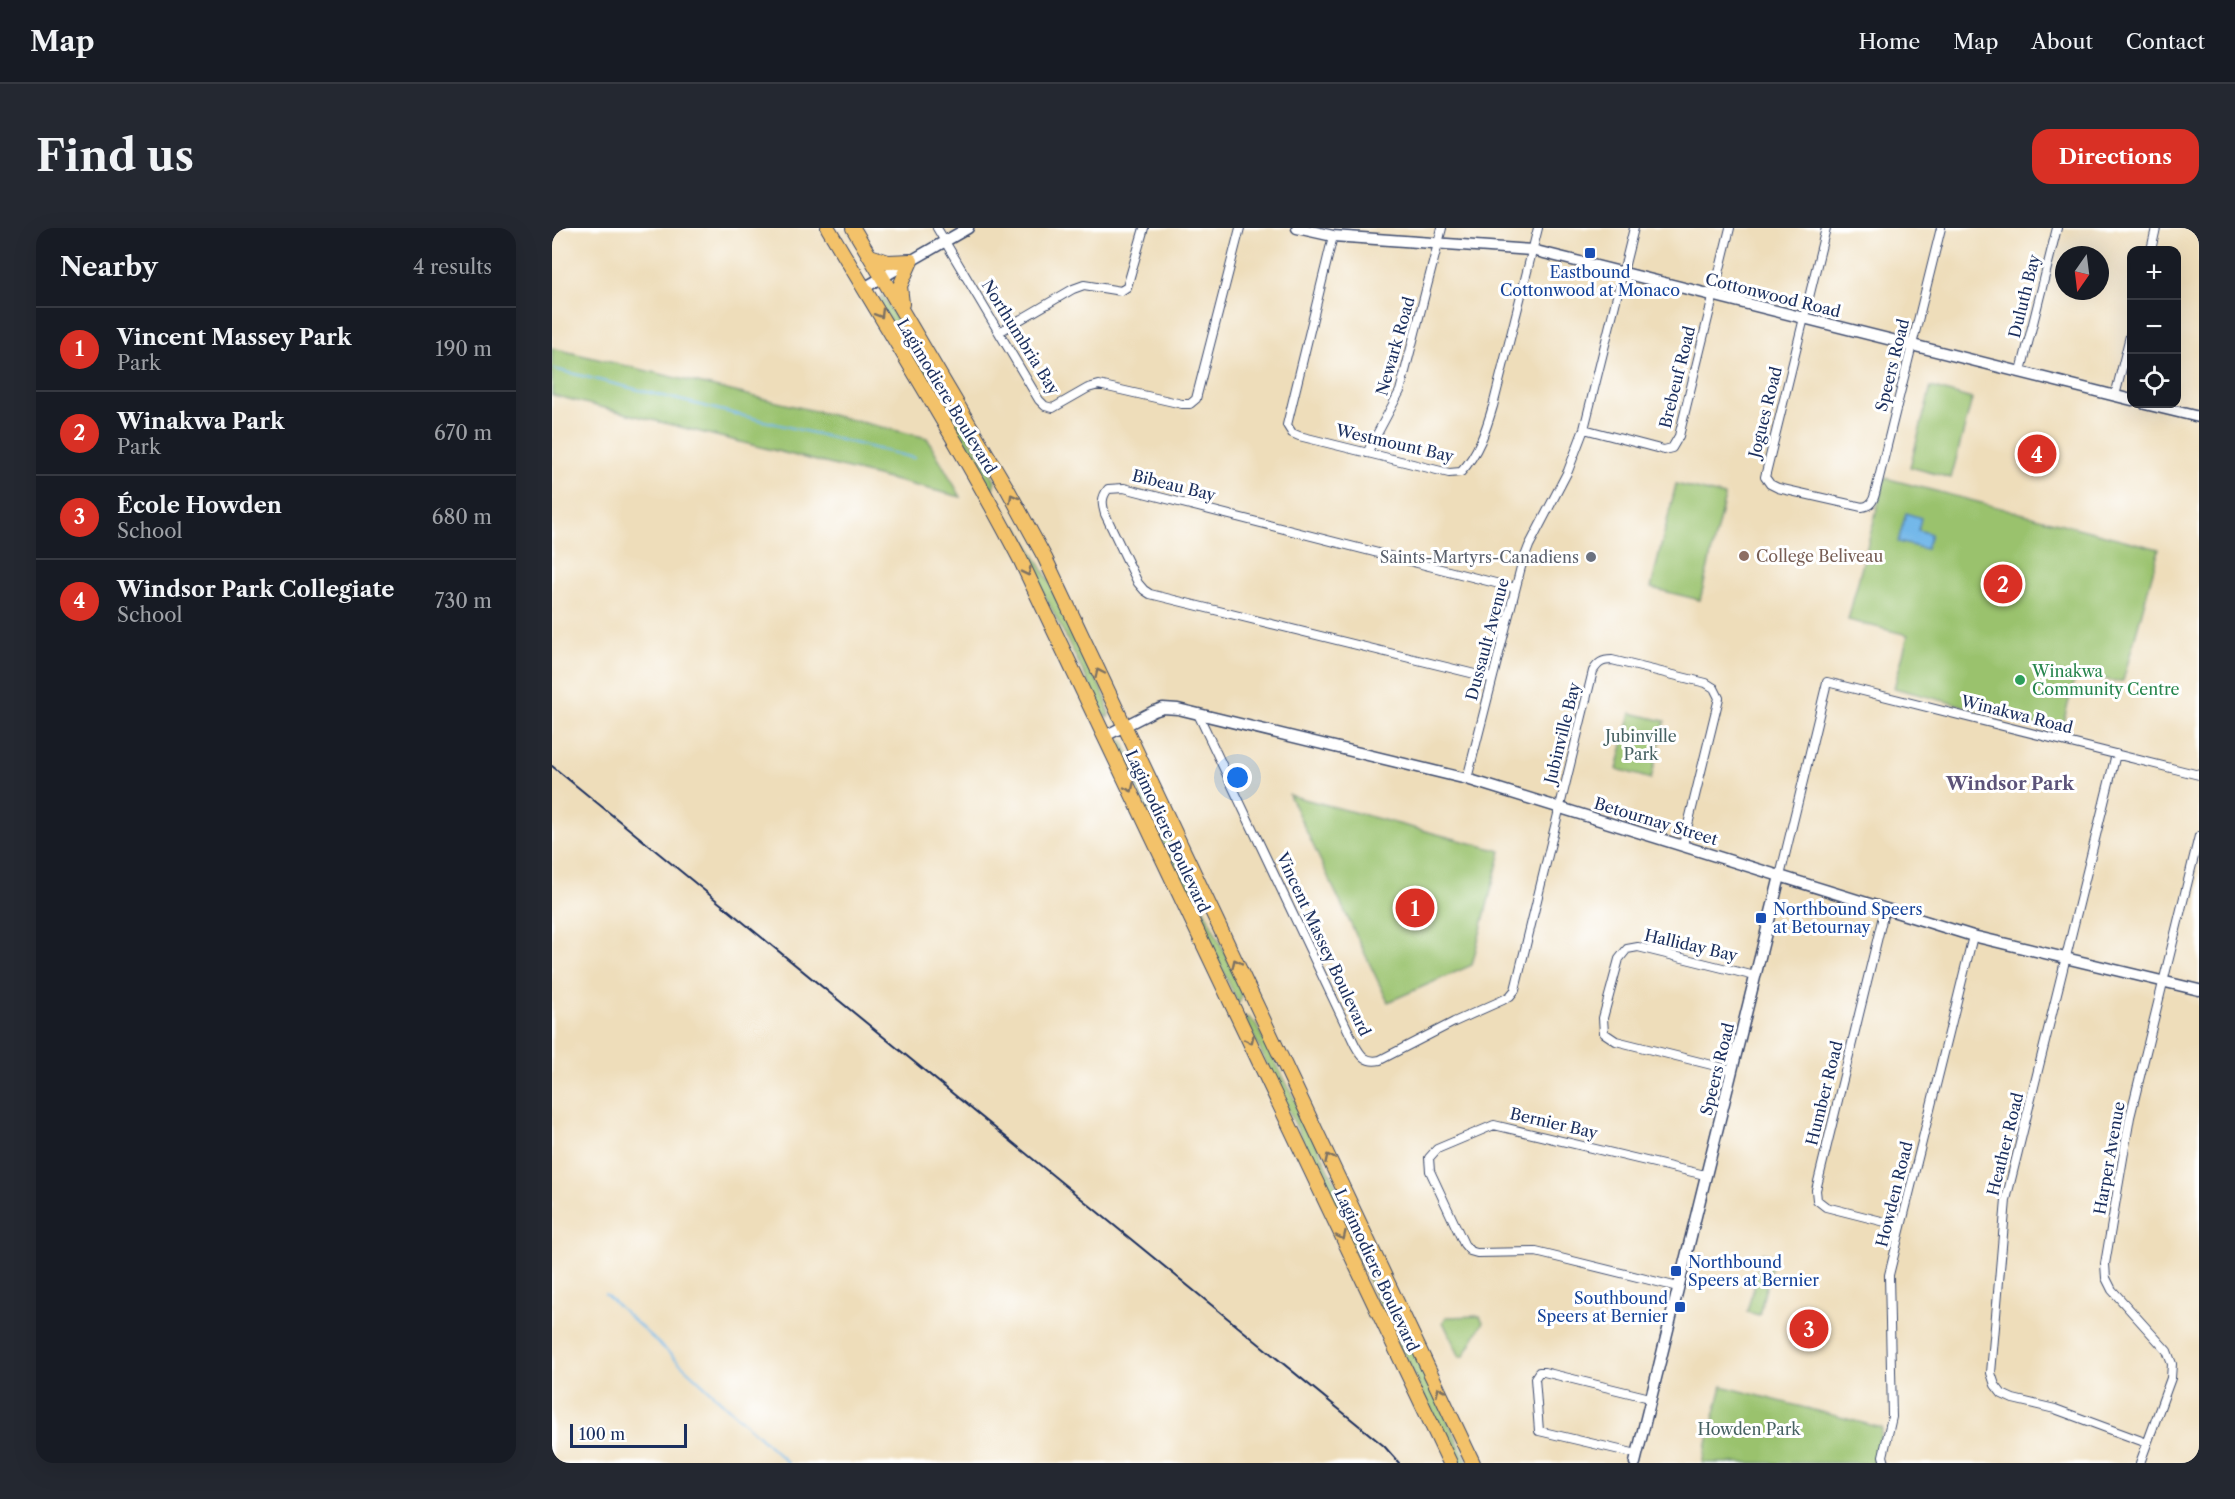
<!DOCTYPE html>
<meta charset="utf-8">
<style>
:root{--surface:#171b24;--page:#242831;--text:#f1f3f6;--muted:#9ea1a6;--line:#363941;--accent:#d93025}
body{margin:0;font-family:"Libre Caslon Text",serif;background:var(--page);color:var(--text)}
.controls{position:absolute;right:18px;top:18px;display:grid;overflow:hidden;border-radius:12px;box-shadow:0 6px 24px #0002}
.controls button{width:54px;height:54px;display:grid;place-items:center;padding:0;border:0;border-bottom:2px solid var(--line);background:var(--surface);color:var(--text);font:30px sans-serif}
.compass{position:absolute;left:1503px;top:18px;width:54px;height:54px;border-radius:50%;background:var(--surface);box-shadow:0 6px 24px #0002;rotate:194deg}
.scale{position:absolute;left:18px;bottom:15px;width:117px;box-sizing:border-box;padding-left:6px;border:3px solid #1b2f5e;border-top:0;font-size:16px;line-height:21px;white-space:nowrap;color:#1b2f5e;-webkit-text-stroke:4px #fff;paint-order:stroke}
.you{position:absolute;left:686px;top:550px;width:21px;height:21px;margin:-15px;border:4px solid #fff;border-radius:50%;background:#1a73e8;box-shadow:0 0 0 9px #1a73e833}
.badge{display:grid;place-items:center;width:39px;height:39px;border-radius:50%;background:var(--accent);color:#fff;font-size:20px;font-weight:700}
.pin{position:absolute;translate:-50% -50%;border:3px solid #fff;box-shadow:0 2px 6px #0006}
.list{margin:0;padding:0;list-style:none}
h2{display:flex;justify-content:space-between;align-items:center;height:78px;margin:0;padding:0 24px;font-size:26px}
h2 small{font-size:20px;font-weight:400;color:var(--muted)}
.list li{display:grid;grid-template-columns:39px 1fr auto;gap:18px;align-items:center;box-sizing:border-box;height:84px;padding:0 24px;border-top:2px solid var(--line)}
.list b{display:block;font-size:22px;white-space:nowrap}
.list p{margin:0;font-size:20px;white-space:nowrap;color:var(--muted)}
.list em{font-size:20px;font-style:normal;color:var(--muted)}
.icon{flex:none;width:33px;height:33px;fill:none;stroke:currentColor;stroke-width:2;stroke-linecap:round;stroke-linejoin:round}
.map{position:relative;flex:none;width:1647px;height:1235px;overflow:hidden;border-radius:18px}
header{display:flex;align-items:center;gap:36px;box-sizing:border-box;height:84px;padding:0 30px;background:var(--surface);border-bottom:2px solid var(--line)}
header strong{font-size:28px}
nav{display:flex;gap:33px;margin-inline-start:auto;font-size:21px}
.intro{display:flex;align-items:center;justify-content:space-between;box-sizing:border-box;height:144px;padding:0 36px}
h1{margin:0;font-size:42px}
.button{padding:15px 27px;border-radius:18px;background:var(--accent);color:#fff;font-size:21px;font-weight:700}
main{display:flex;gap:36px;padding:0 36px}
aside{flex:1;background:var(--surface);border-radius:18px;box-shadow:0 6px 24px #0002}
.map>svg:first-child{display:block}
.green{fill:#9ac26d;stroke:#5a7866;stroke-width:1.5}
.water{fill:#73b8e9;stroke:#4774a4;stroke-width:1.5}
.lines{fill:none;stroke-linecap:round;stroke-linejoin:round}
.stream{stroke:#73b8e9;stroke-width:2}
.minor-casing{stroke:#3b496c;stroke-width:10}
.tertiary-casing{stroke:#3b496c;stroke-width:13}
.primary-casing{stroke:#3b496c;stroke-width:16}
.minor{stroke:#fff;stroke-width:8}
.tertiary{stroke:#fff;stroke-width:10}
.primary{stroke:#f3c26a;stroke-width:14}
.rail{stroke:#1b2f5e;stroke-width:2}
.oneway{stroke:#7c7163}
.transit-dot{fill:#1a4fb4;stroke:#fff;stroke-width:2}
.education-dot{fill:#8d6e63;stroke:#fff;stroke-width:2}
.worship-dot{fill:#6b7280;stroke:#fff;stroke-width:2}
.leisure-dot{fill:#2e9e5b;stroke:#fff;stroke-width:2}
.labels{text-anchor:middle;stroke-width:6;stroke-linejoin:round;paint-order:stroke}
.transit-label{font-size:16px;fill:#164399;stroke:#fff;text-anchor:start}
.street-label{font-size:16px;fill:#1b2f5e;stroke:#fff}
.education-label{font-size:16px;fill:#785e54;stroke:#fff;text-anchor:start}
.worship-label{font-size:16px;fill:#5b616d;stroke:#fff;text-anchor:end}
.leisure-label{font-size:16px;fill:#27864d;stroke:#fff;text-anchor:start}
.park-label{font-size:16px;fill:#476263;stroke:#fff}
.neighbourhood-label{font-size:18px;font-weight:bold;fill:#5c5379;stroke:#fff}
</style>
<header>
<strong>Map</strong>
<nav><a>Home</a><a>Map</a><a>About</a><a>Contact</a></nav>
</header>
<div class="intro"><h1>Find us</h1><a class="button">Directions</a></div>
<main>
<aside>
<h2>Nearby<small>4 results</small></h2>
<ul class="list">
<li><span class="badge">1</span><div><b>Vincent Massey Park</b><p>Park</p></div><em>190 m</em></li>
<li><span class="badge">2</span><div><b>Winakwa Park</b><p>Park</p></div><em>670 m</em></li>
<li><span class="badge">3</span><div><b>École Howden</b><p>School</p></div><em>680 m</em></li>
<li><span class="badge">4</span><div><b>Windsor Park Collegiate</b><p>School</p></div><em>730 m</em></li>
</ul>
</aside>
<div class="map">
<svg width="1647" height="1235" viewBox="0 0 1647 1235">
<rect width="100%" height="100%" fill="#fff"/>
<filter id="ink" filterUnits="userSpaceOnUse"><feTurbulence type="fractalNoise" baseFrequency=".0167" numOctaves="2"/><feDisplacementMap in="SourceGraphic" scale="12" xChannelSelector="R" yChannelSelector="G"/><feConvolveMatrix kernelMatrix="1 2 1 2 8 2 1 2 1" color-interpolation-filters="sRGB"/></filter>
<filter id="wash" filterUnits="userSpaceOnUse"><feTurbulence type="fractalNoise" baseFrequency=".008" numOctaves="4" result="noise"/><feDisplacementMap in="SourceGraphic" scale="24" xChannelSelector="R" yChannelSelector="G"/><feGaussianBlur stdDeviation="1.35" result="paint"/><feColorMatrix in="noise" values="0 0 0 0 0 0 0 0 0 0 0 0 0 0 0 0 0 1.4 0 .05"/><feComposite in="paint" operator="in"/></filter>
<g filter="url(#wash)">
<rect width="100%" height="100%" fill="#eeddba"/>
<!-- green -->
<path class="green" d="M330,67l113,185 -2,8h-4l-106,-179 -3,-10z
M0,120l375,90 34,59 -409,-102z
M1379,159l41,12 -21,79 -41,-11z
M1333,250l274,71 -36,132 -8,1 -28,-8 -13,8 -13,49 -167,-43 14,-53 -60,-15z
M1124,256l49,12 -25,104 -49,-12z
M459,297l5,1 3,3 32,55 55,115 3,16 -1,2 -4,-2c-30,-64 -63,-125 -94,-188z
M1079,485l34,8 -14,58 -34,-10z
M568,512l3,2 119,246 -2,14 -2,1 -119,-252 -2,-8z
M737,567l212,56 -29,114 -84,37z
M696,789l7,6 45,86 168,354h-13l-210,-445z
M1210,1025l12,3 -15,59 -12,-3z
M928,1088l3,6 -19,34 -4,1 -17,-35 3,-5z
M1170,1158l160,42 -7,35h-173z"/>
<!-- water -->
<path class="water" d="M1354,285l15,5 -3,12 13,4 -5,15 -28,-7z"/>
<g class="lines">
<!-- stream -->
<path class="stream" d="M2,141l360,89
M53,1066l183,169"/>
</g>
</g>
<g filter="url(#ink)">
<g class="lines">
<defs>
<path id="minor" d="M385,0l102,172 6,6 8,2 35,-20 11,-3 83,19h8l6,-5 44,-171
M1274,0l-61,249 5,7 8,4 84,19c8,-1 11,-5 13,-13l66,-266
M781,8l-46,189 5,8 7,3 150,37 12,-1c17,-18 25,-42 32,-66l45,-178
M1599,22l5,-22
M447,104l74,-43 11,-4 37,6 6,-4 17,-59
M1469,143l36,-143
M1563,168l17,-68
M1032,201l80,21 8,-2 7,-12 51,-208
M815,225l33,-62 42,-163
M939,450l-341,-84 -6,-4 -6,-7 -33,-69c-3,-10 -4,-16 3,-25l16,-1 391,100
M646,486l157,331c6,11 11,18 25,15l74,-38 49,-22 7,-4 5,-6 78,-319c5,-8 9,-11 19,-11l94,23 8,5 5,10 -36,147
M1564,526l-110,446 -15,173 4,12 7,9 11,5 42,10 92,34
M915,551l54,-212 8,-21 39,-75 16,-42 50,-201
M1228,648l47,-194 372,93
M1333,680l-69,282 1,10 9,7 75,19
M1180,842l-116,-29 -12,-8 -1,-15 16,-59 8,-10 11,-2 117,29
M1126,1059l-142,-35 -59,1 -7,-2 -6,-7 -34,-73 -1,-13 8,-9 57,-24 211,50
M1085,1226l-98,-23 -4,-53 4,-6h5l106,26
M1333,1235l-2,-7 9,-39 -3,-142 84,-339
M1588,1235l31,-85 1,-14 -5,-13 -55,-61 -6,-12 -1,-14 25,-147 69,-281"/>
<path id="tertiary" d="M745,0l36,8 199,14 600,150
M312,60l104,-60
M1593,176l54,13
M553,508l49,-25 9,-3 15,1 289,70 506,157 226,54
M1083,1235l145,-587"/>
<path id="primary" d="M276,0c65,110 133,218 192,331l430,904
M301,0l155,262 37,68 428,905
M318,28l18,6 23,-1
M350,76l-2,-18 11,-25"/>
</defs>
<!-- minor casing -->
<use href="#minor" class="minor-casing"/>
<!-- tertiary casing -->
<use href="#tertiary" class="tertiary-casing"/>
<!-- primary casing -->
<use href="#primary" class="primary-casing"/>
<!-- minor -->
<use href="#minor" class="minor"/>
<!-- tertiary -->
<use href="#tertiary" class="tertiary"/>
<!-- primary -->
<use href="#primary" class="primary"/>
<!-- rail -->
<path class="rail" d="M0,538l832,680 15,17"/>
</g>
<!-- one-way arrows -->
<defs><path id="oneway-chevron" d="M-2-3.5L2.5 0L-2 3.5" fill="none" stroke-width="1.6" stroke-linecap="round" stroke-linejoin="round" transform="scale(1.5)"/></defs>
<g class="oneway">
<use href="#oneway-chevron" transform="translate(328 86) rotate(59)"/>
<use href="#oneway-chevron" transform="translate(461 270) rotate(-119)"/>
<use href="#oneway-chevron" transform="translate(475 344) rotate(64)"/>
<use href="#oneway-chevron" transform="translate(547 445) rotate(-115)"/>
<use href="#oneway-chevron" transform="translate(578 560) rotate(65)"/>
<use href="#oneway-chevron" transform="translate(684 735) rotate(-116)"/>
<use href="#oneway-chevron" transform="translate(698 812) rotate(65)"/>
<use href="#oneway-chevron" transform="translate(777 930) rotate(-115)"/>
<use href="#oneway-chevron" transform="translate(790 1008) rotate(65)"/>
<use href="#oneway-chevron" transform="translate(888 1163) rotate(-115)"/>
</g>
</g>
<!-- markers -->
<g class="transit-dot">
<rect x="1032" y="19" width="12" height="12" rx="3"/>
<rect x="1203" y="684" width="12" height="12" rx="3"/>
<rect x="1118" y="1037" width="12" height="12" rx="3"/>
<rect x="1122" y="1073" width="12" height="12" rx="3"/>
</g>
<circle class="education-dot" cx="1192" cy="328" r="6"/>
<circle class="worship-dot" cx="1039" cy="329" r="6"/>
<circle class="leisure-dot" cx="1468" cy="452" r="6"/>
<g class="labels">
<!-- transit labels -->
<g class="transit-label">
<text x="1038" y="50" text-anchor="middle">Eastbound<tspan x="1038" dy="18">Cottonwood at Monaco</tspan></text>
<text x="1221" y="687">Northbound Speers<tspan x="1221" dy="18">at Betournay</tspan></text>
<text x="1136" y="1040">Northbound<tspan x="1136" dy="18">Speers at Bernier</tspan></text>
<text x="1116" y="1076" text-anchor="end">Southbound<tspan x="1116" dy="18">Speers at Bernier</tspan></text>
</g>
<!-- street labels -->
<g class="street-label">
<text transform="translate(1221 67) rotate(14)" y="6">Cottonwood Road</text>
<text transform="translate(1472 68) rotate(-76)" y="6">Duluth Bay</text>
<text transform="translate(469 109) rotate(58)" y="6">Northumbria Bay</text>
<text transform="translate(843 118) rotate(-74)" y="6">Newark Road</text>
<text transform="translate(1340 137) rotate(-76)" y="6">Speers Road</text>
<text transform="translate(1125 149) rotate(-76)" y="6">Brebeuf Road</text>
<text transform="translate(395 168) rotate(59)" y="6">Lagimodiere Boulevard</text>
<text transform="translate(1213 184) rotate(-76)" y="6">Jogues Road</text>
<text transform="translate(843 215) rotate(13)" y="6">Westmount Bay</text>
<text transform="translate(622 257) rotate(14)" y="6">Bibeau Bay</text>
<text transform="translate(935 411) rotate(-75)" y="6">Dussault Avenue</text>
<text transform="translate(1465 486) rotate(14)" y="6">Winakwa Road</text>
<text transform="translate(1010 505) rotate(-76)" y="6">Jubinville Bay</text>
<text transform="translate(1104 593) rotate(17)" y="6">Betournay Street</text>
<text transform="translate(616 603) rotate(65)" y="6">Lagimodiere Boulevard</text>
<text transform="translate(772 716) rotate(65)" y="6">Vincent Massey Boulevard</text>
<text transform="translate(1139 717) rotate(13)" y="6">Halliday Bay</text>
<text transform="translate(1165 841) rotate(-76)" y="6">Speers Road</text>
<text transform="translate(1272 865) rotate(-76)" y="6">Humber Road</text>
<text transform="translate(1002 895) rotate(13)" y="6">Bernier Bay</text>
<text transform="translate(1453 916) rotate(-76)" y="6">Heather Road</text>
<text transform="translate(1557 930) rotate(-80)" y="6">Harper Avenue</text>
<text transform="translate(1342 966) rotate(-76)" y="6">Howden Road</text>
<text transform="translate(825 1042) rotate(65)" y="6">Lagimodiere Boulevard</text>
</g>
<!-- education labels -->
<g class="education-label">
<text x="1204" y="334">College Beliveau</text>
</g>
<!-- worship labels -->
<g class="worship-label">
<text x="1027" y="335">Saints-Martyrs-Canadiens</text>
</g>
<!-- leisure labels -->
<g class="leisure-label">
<text x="1480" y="449">Winakwa<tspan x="1480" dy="18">Community Centre</tspan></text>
</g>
<!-- park labels -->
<g class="park-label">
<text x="1089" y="514">Jubinville<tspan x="1089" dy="18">Park</tspan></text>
<text x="1197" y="1207">Howden Park</text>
</g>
<!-- neighbourhood labels -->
<g class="neighbourhood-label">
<text x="1458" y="562">Windsor Park</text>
</g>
</g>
</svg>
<div class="controls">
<button>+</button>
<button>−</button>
<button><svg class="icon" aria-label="locate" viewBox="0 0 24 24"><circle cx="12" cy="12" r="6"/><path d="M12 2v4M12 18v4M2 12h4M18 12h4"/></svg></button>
</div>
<svg class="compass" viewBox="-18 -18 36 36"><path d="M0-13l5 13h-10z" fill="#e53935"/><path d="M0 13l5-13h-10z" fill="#9ea1a6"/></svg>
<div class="scale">100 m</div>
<div class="you"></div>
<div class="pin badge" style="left:863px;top:680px">1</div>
<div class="pin badge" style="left:1451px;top:356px">2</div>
<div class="pin badge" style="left:1257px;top:1101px">3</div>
<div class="pin badge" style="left:1485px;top:226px">4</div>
</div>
</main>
